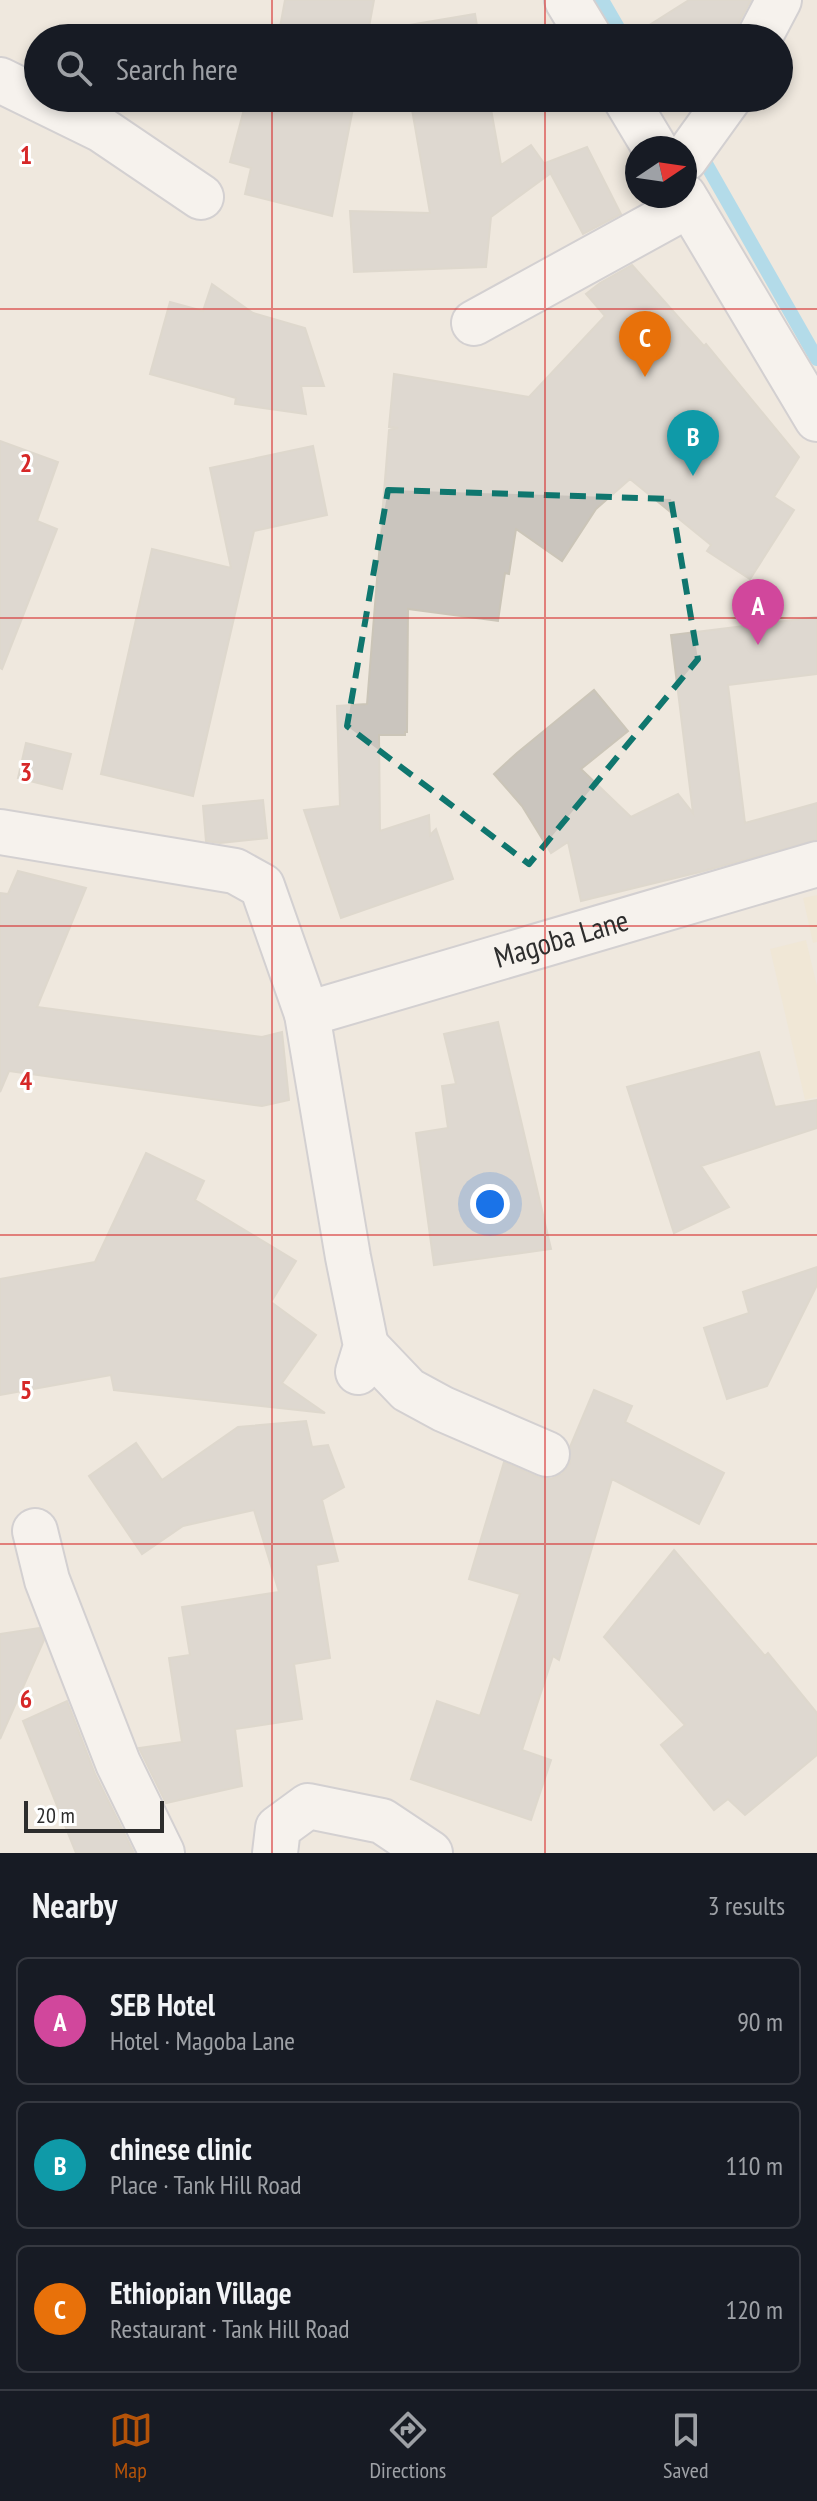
<!DOCTYPE html>
<meta charset="utf-8">
<style>
:root{--surface:#171b24;--page:#20242c;--text:#f1f3f6;--muted:#9ea1a6;--line:#363941;--accent:#b45309}
body{margin:0;font-family:"PT Sans Narrow",sans-serif;background:var(--page);color:var(--text)}
.compass{position:absolute;left:625px;top:136px;width:72px;height:72px;border-radius:50%;background:var(--surface);box-shadow:0 4px 12px #0003;rotate:77deg}
.scale{position:absolute;left:24px;bottom:20px;width:140px;box-sizing:border-box;padding-left:8px;border:4px solid #2d2d2d;border-top:0;font-size:22px;line-height:28px;white-space:nowrap;color:#2d2d2d;-webkit-text-stroke:6px #fff;paint-order:stroke}
.you{position:absolute;left:490px;top:1204px;width:28px;height:28px;margin:-20px;border:6px solid #fff;border-radius:50%;background:#1a73e8;box-shadow:0 0 0 12px #1a73e833}
.badge{display:grid;place-items:center;width:52px;height:52px;border-radius:50%;background:var(--accent);color:#fff;font-size:26px;font-weight:700}
.pin{position:absolute;translate:-50% -66px;filter:drop-shadow(0 2px 4px #0008)}
.pin::after{content:'';position:absolute;top:42px;width:28px;height:24px;background:inherit;clip-path:polygon(0 0,100% 0,50% 100%)}
.list{margin:0;padding:0;list-style:none}
h2{display:flex;justify-content:space-between;align-items:center;height:104px;margin:0;padding:0 32px;font-size:34px}
h2 small{font-size:26px;font-weight:400;color:var(--muted)}
.list li{display:grid;grid-template-columns:52px 1fr auto;gap:24px;align-items:center;box-sizing:border-box;height:128px;margin:0 16px 16px;padding:0 16px;border:2px solid var(--line);border-radius:12px}
.list b{display:block;font-size:30px;white-space:nowrap}
.list p{margin:0;font-size:26px;white-space:nowrap;color:var(--muted)}
.list em{font-size:26px;font-style:normal;color:var(--muted)}
.icon{flex:none;width:44px;height:44px;fill:none;stroke:currentColor;stroke-width:2;stroke-linecap:round;stroke-linejoin:round}
.map{position:relative;flex:none;width:817px;height:1853px;overflow:hidden}
.search{position:absolute;background:var(--surface);box-shadow:0 4px 12px #0003;left:24px;right:24px;top:24px;height:88px;display:flex;align-items:center;gap:20px;box-sizing:border-box;padding:0 28px;border-radius:44px;color:var(--muted);font-size:30px}
.sheet{height:536px;background:var(--surface)}
nav{display:flex;justify-content:space-around;align-items:center;box-sizing:border-box;height:112px;border-top:2px solid var(--line);background:var(--surface);font-size:22px;color:var(--muted)}
nav a{display:grid;justify-items:center;gap:4px}
nav .on{color:var(--accent)}
.map>svg:first-child{display:block}
.education{fill:#f1e7cd}
.lines{fill:none;stroke-linecap:round;stroke-linejoin:round}
.stream{stroke:#6cccf6;stroke-width:14}
.building{fill:#cac5be;stroke:#cbc5b8;stroke-width:2}
.minor-casing{stroke:#b2b4c1;stroke-width:48}
.minor{stroke:#fff;stroke-width:44}
.marked{fill:none;stroke:#0f766e;stroke-width:6;stroke-dasharray:16 10;stroke-linejoin:round}
.grid{fill:none;stroke:#d62828;stroke-width:2;stroke-opacity:0.55}
.labels{text-anchor:middle;stroke-width:6;stroke-linejoin:round;paint-order:stroke}
.street-label{font-size:30px;fill:#2d2d2d;stroke:#fff}
.grid-label{font-size:26px;text-anchor:middle;font-weight:bold;fill:#d62828;stroke:#fff;stroke-width:6;stroke-linejoin:round;paint-order:stroke}
</style>
<div class="map">
<svg width="817" height="1853" viewBox="0 0 817 1853">
<rect width="100%" height="100%" fill="#efe8de"/>
<!-- education -->
<path class="education" d="M817,895v47l-4,1 -10,-45z
M806,940l11,46v111l-12,3 -35,-151z"/>
<g class="lines">
<!-- stream -->
<path class="stream" d="M602,0l22,38
M658,98l4,6
M705,162l112,197"/>
</g>
<!-- building -->
<path class="building" d="M285,0h89l-7,38h-89z
M689,0h62l-14,26 -3,12h-86l-5,-9z
M475,14l4,24h-80l-2,-11z
M247,98h108l-23,118 -87,-22 6,-26 -21,-6z
M410,98h79l12,67 30,-20 20,28 -60,44 -5,50 -132,5 -4,-61 80,2z
M587,147l34,67 -38,20 -38,-71z
M632,265l72,81 2,-2 93,113 -25,40 20,13 -44,69 -43,-28 4,-6 -81,-66 -34,30 -34,52 -46,-32 -7,45 -4,-1 -7,48 -90,-12 -1,123h-2v3h-26l1,96 49,-16 1,20 6,-6 17,50 -112,39 -37,-108 36,-4 -3,-100 30,-2 22,-274 9,-2 -9,-1 5,-53 135,23 76,-81 -19,-22 14,-11z
M212,284l41,29 52,15 19,58h-23l5,28 -71,-10 1,-6 -86,-24 20,-72 33,9z
M0,441l58,21 -21,59 20,8 -55,140 -2,-1z
M313,446l14,69 -73,16 -61,265 -92,-22 51,-225 79,19 -21,-100z
M817,617v57l-89,11 17,138 72,-20v37l-117,32 -119,29 -13,-59 -17,11 -29,-47 -28,-32 23,-21 77,-63 34,41 -47,38 50,48 47,-23 15,19 -22,-178z
M26,743l45,11 -9,35 -44,-11z
M263,800l4,38 -47,5 -14,-2 -3,-35z
M18,871l68,17 -49,119 225,30 20,-5 7,68 -27,6 -253,-35 -9,21v-199l8,1z
M498,1022l53,227 -117,16 -18,-132 32,-5 -6,-42 14,-2 -12,-50z
M759,1052l16,55 42,-7v28l-116,38 28,41 -55,26 -47,-146z
M146,1153l58,28 -9,19 101,61 -25,41 45,33 -34,48 43,30 -211,-23 -3,-15 -111,20v-116l95,-17z
M817,1267v18l-50,101 -40,13 -23,-71 45,-15 -6,-21z
M594,1390l38,16 -7,16 99,51 -25,51 -87,-45 -53,181 -6,-4 -31,94 29,10 -20,60 -120,-41 26,-78 43,15 40,-122 -51,-15 35,-117 34,15 13,2 11,-5 8,-11v-16z
M306,1421l6,26 16,-2 16,42 -22,13 16,61 -22,4 14,93 -36,6 8,55 -67,10 7,57 -76,17 -27,-55 43,-6 -13,-84 21,-3 -8,-48 97,-15 -25,-82 -71,16 -41,28 -53,-78 47,-33 26,37 76,-53z
M674,1550l91,106 3,-3 49,60v42l-72,60 -17,-16 -14,11 -53,-65 24,-20 -81,-88z
M39,1628l5,12 -44,99v-105z
M67,1701l28,73 39,79h-58l-53,-132z"/>
<g class="lines">
<defs>
<g id="minor">
<path d="M567,0l23,38"/>
<path d="M759,38l20,-38"/>
<path d="M0,80l102,50 99,67"/>
<path d="M625,98l30,50"/>
<path d="M685,159l44,-61"/>
<path d="M684,196l133,223"/>
<path d="M474,323l215,-118"/>
<path id="s1" d="M0,832l235,39 27,15 45,128 510,-150"/>
<path d="M307,1014l41,243 18,89 -8,26"/>
<path d="M366,1346l42,44 35,19 104,45"/>
<path d="M35,1531l12,49 71,183 44,90"/>
<path d="M275,1853l3,-25 30,-22 74,15 48,32"/>
</g>
</defs>
<!-- minor casing -->
<use href="#minor" class="minor-casing"/>
<!-- minor -->
<use href="#minor" class="minor"/>
</g>
<!-- marked area -->
<path d="M0 0H817V1853H0ZM388,490l283,9 27,160 -169,205 -182,-138z" fill="#efe8de" fill-opacity=".55" fill-rule="evenodd"/>
<path class="marked" d="M388,490l283,9 27,160 -169,205 -182,-138z"/>
<!-- grid -->
<path class="grid" d="M272,0v38M545,0v38M272,98v1755M545,98v1755M0,309h817M0,618h817M0,926h817M0,1235h817M0,1544h817"/>
<g class="labels">
<!-- street labels -->
<g class="street-label">
<text dy="10" stroke="none"><textPath href="#s1" startOffset="670">Magoba Lane</textPath></text>
</g>
</g>
<g class="grid-label">
<text x="26" y="164">1</text>
<text x="26" y="472">2</text>
<text x="26" y="781">3</text>
<text x="26" y="1090">4</text>
<text x="26" y="1399">5</text>
<text x="26" y="1708">6</text>
</g>
</svg>
<svg class="compass" viewBox="-18 -18 36 36"><path d="M0-13l5 13h-10z" fill="#e53935"/><path d="M0 13l5-13h-10z" fill="#9ea1a6"/></svg>
<div class="scale">20 m</div>
<div class="you"></div>
<div class="pin badge" style="left:758px;top:645px;background:#d1479c">A</div>
<div class="pin badge" style="left:693px;top:476px;background:#0f9aa8">B</div>
<div class="pin badge" style="left:645px;top:377px;background:#e8710a">C</div>
<div class="search"><svg class="icon" aria-label="search" viewBox="0 0 24 24"><circle cx="10" cy="10" r="6"/><path d="M15 15l6 6"/></svg>Search here</div>
</div>
<section class="sheet">
<h2>Nearby<small>3 results</small></h2>
<ul class="list">
<li><span class="badge" style="background:#d1479c">A</span><div><b>SEB Hotel</b><p>Hotel · Magoba Lane</p></div><em>90 m</em></li>
<li><span class="badge" style="background:#0f9aa8">B</span><div><b>chinese clinic</b><p>Place · Tank Hill Road</p></div><em>110 m</em></li>
<li><span class="badge" style="background:#e8710a">C</span><div><b>Ethiopian Village</b><p>Restaurant · Tank Hill Road</p></div><em>120 m</em></li>
</ul>
</section>
<nav>
<a class="on"><svg class="icon" aria-label="map" viewBox="0 0 24 24"><path d="M3 6l6-2 6 2 6-2v14l-6 2-6-2-6 2zM9 4v14M15 6v14"/></svg>Map</a>
<a><svg class="icon" aria-label="directions" viewBox="0 0 24 24"><path d="M12 3l9 9-9 9-9-9zM9 14v-3h6M13 9l2 2-2 2"/></svg>Directions</a>
<a><svg class="icon" aria-label="saved" viewBox="0 0 24 24"><path d="M7 4h10v16l-5-4-5 4z"/></svg>Saved</a>
</nav>
